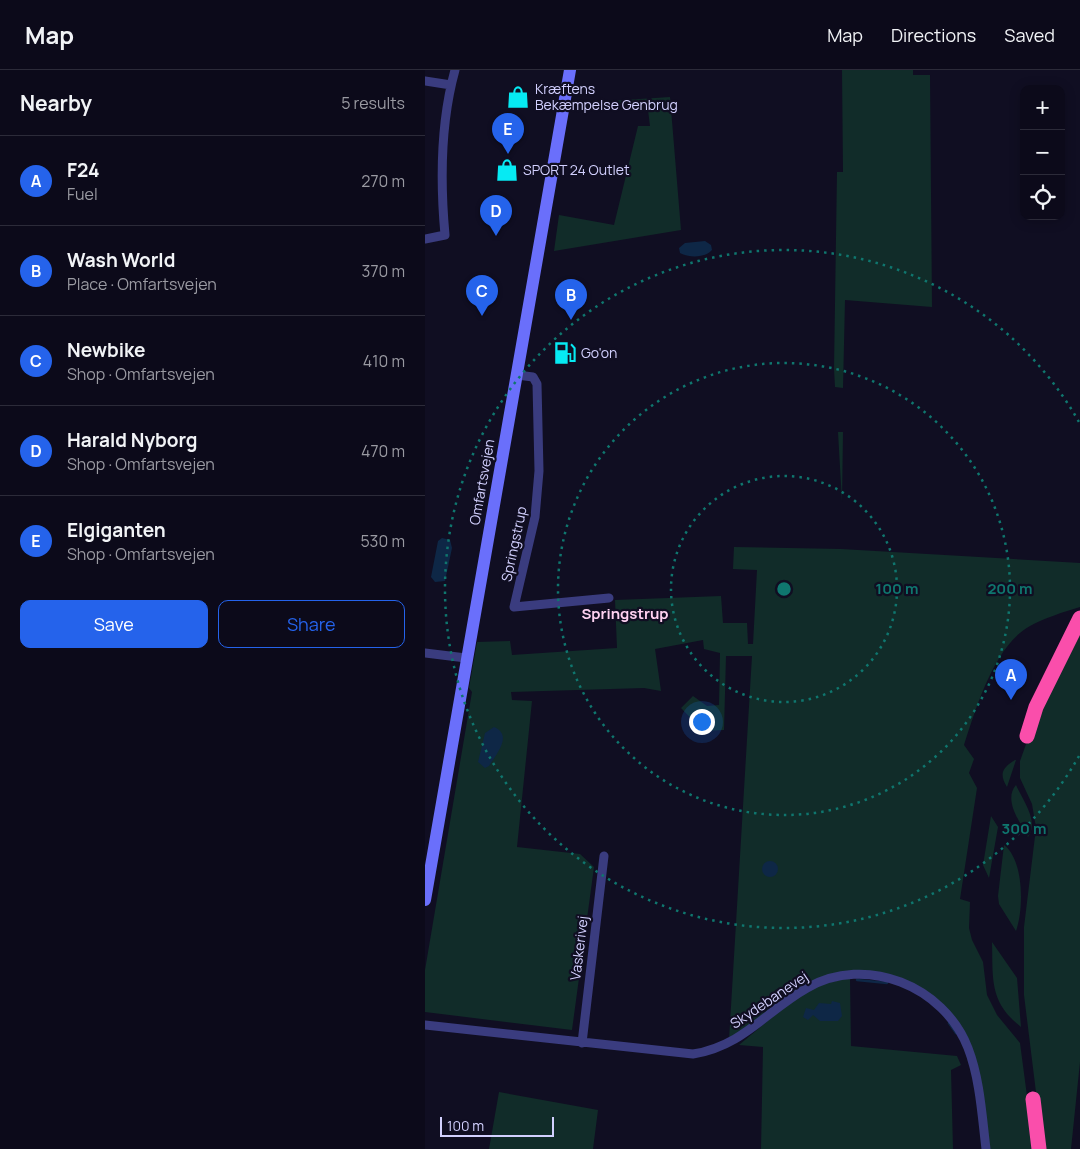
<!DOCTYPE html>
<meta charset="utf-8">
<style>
:root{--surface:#0c0a1a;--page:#151323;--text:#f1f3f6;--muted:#9a9aa2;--line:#2c2b39;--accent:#2563eb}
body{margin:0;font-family:Manrope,sans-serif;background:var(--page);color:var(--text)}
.controls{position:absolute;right:15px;top:15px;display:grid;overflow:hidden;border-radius:10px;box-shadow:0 2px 12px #0003}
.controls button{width:45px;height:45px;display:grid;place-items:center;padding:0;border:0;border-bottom:1px solid var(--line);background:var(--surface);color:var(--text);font:25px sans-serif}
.scale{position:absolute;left:15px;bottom:12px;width:114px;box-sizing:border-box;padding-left:5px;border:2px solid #d2d0fe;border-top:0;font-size:14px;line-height:18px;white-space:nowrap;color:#d2d0fe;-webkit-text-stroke:4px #100e22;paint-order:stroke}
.you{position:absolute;left:276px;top:651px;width:18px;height:18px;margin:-12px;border:4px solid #fff;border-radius:50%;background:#1a73e8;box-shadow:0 0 0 8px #1a73e833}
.badge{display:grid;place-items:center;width:32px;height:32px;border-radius:50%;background:var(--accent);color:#fff;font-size:16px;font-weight:700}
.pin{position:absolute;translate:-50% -41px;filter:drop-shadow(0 1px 2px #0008)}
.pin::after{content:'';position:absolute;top:26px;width:18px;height:15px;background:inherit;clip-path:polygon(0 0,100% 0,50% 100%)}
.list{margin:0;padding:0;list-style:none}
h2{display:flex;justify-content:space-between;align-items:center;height:65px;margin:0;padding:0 20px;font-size:21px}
h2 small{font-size:16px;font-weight:400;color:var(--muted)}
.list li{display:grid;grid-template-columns:32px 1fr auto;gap:15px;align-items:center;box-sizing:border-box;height:90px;padding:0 20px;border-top:1px solid var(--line)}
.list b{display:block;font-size:19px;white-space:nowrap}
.list p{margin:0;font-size:16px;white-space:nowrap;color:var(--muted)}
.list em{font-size:16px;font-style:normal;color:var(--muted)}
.actions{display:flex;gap:10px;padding:15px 20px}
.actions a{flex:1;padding:11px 0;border:1px solid var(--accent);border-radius:10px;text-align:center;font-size:18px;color:var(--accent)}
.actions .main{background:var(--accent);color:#fff}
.icon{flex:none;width:28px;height:28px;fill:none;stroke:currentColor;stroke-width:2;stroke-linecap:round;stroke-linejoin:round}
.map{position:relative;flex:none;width:655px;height:1079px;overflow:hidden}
header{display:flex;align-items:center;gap:30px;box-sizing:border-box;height:70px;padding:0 25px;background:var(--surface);border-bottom:1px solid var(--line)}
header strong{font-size:24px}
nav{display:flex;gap:28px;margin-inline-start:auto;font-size:18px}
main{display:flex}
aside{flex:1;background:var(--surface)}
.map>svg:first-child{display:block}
.green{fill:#112c29}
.water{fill:#0e2746}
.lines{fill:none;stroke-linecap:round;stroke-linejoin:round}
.stream{stroke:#0e2746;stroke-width:2.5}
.minor{stroke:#3a3c7f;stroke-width:9}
.secondary{stroke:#6a6ffb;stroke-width:12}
.motorway{stroke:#fa4eab;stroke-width:15}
.ring{fill:none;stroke:#0f766e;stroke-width:2.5;stroke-dasharray:2.5 5}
.labels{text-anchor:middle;stroke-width:4.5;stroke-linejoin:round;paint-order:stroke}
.poi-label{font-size:14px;fill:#d2d0fe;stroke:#100e22;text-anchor:start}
.street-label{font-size:14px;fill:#d2d0fe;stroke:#100e22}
.neighbourhood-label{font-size:15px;font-weight:bold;fill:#fed2f1;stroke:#100e22}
.centre{fill:#0f766e;stroke:#100e22;stroke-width:2.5}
.ring-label{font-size:15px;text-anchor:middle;font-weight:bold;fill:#0f766e;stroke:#100e22;stroke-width:4.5;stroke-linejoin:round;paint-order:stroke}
</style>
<header>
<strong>Map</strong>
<nav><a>Map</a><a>Directions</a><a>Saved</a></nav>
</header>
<main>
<aside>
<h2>Nearby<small>5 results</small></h2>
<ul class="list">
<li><span class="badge">A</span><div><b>F24</b><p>Fuel</p></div><em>270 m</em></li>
<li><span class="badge">B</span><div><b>Wash World</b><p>Place · Omfartsvejen</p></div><em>370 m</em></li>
<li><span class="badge">C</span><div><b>Newbike</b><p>Shop · Omfartsvejen</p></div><em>410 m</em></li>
<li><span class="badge">D</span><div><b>Harald Nyborg</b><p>Shop · Omfartsvejen</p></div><em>470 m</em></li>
<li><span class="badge">E</span><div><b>Elgiganten</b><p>Shop · Omfartsvejen</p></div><em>530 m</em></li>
</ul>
<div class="actions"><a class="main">Save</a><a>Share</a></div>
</aside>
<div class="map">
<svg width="655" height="1079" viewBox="0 0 655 1079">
<rect width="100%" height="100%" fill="#100e22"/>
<!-- green -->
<path class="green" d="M417,0h71v5h17l2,232 -87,-7 -2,88 -8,-1 -1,-18 3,-197h6z
M245,27l11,133 -127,21 5,-36 55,10 24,-99h12l-3,-24 -68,7v-6z
M413,362h5l-1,70z
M309,477l107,2 239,14v44c-17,5 -35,11 -50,19 -36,20 -54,82 -66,119l10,14 -5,14 8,15 -17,111 10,3 -1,26 3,12 11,22 4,33 10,20 23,28 14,106h-46l-7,-58 -24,-67 -55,-45 -73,-3 -100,64 23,-384h-26l-2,74 -21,1 -22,-23 12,-12 14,10 12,-1 1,-52 -16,-4 -1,-9 -48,9 6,42 -17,-3 -133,4 1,8 20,1 -15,146 63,7 14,13 -22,163 -147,-18v-42l47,-278 -3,-4 8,-46 33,-1 2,14 105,-7 -2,-48 106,-4 2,27h24l1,21h5l4,-74 -24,-1z
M655,555v437l-9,87h-28l-19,-154v-68l12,-99 -4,-24 -12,-26v-17l9,-25z
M590,690h1l-9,27c-8,-13 -5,-19 8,-27z
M591,715c6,14 24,37 12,52 -8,-15 -25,-37 -12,-52z
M566,746l7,11 -9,51 -6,-13z
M579,775c20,15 20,64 12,86l-17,-27 -1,-8z
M567,872l25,36 4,49c-32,-25 -28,-48 -29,-85z
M425,908l1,68 106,10 4,9 -10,5 2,79h-192l2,-102 -24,-2 49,-41 29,-19z
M74,1022l99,18 -5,39h-104z"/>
<!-- water -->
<path class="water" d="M280,171l6,4 1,5c-7,8 -23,8 -32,3l-1,-5 6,-5z
M17,468l8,2 2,8 -7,33 -10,1 -4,-5 7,-36z
M69,657c19,8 3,26 -5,39l-4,2 -7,-6 7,-29z
M337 799a8 8 0 1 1 16 0a8 8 0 1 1-16 0Z
M407,931l8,2 2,13 -4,5h-18l-7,-6 -5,5 -5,-3 3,-9 8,2 5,-7 12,1z"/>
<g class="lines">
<!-- stream -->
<path class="stream" d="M432,910l30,3
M524,953l7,10"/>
<!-- minor -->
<path class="minor" d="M0,11l26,4
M0,169l20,-4c-5,-55 -5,-111 10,-165
M92,305l16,2 4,7 2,87 -4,46 -21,90 95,-9
M0,583l41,5
M0,955l268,29c50,-8 73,-43 114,-66 59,-34 137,-2 161,60 12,31 14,68 18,101
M157,973l22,-187"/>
<!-- secondary -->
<path class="secondary" d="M0,830l145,-830"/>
<!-- motorway -->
<path class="motorway" d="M602,666l9,-29 44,-89
M608,1029l6,50"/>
</g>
<!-- distance rings -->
<g class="ring">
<circle cx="359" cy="519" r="113"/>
<circle cx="359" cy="519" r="226"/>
<path d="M654 686A339 339 0 1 1 654 352"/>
</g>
<!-- icons -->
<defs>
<symbol id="shop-bare" viewBox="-9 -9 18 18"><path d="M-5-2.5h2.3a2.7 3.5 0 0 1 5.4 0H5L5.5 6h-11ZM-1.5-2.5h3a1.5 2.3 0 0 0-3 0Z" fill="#06eaf3" stroke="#100e22" stroke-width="2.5" paint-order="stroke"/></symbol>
<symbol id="fuel-bare" viewBox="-9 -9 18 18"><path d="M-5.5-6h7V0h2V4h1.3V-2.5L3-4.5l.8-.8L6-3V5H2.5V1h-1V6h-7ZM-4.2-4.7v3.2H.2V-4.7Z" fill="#06eaf3" stroke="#100e22" stroke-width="2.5" paint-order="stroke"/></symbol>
</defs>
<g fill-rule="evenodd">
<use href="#shop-bare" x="77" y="11" width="32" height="32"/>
<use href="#shop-bare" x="66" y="84" width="32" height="32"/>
<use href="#fuel-bare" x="124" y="267" width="32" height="32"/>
</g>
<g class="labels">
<!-- poi labels -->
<g class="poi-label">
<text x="110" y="24">Kræftens<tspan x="110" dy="16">Bekæmpelse Genbrug</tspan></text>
<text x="98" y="105">SPORT 24 Outlet</text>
<text x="156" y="288">Go'on</text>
</g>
<!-- street labels -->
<g class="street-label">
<text transform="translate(57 412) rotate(-80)" y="5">Omfartsvejen</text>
<text transform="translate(89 474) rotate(-78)" y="5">Springstrup</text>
<text transform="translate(154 878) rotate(-83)" y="5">Vaskerivej</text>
<text transform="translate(344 930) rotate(-34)" y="5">Skydebanevej</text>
</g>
<!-- neighbourhood labels -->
<g class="neighbourhood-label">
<text x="200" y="549">Springstrup</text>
</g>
</g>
<circle cx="359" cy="519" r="8" class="centre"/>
<g class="ring-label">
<text x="472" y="524">100 m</text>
<text x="585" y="524">200 m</text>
<text x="599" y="764">300 m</text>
</g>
</svg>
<div class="controls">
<button>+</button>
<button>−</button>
<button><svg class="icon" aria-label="locate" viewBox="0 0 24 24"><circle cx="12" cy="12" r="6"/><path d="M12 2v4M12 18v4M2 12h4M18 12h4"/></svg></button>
</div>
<div class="scale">100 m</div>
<div class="you"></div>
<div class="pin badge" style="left:586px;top:630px">A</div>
<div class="pin badge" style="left:146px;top:250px">B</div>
<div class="pin badge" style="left:57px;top:246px">C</div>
<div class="pin badge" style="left:71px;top:166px">D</div>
<div class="pin badge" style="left:83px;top:84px">E</div>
</div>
</main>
